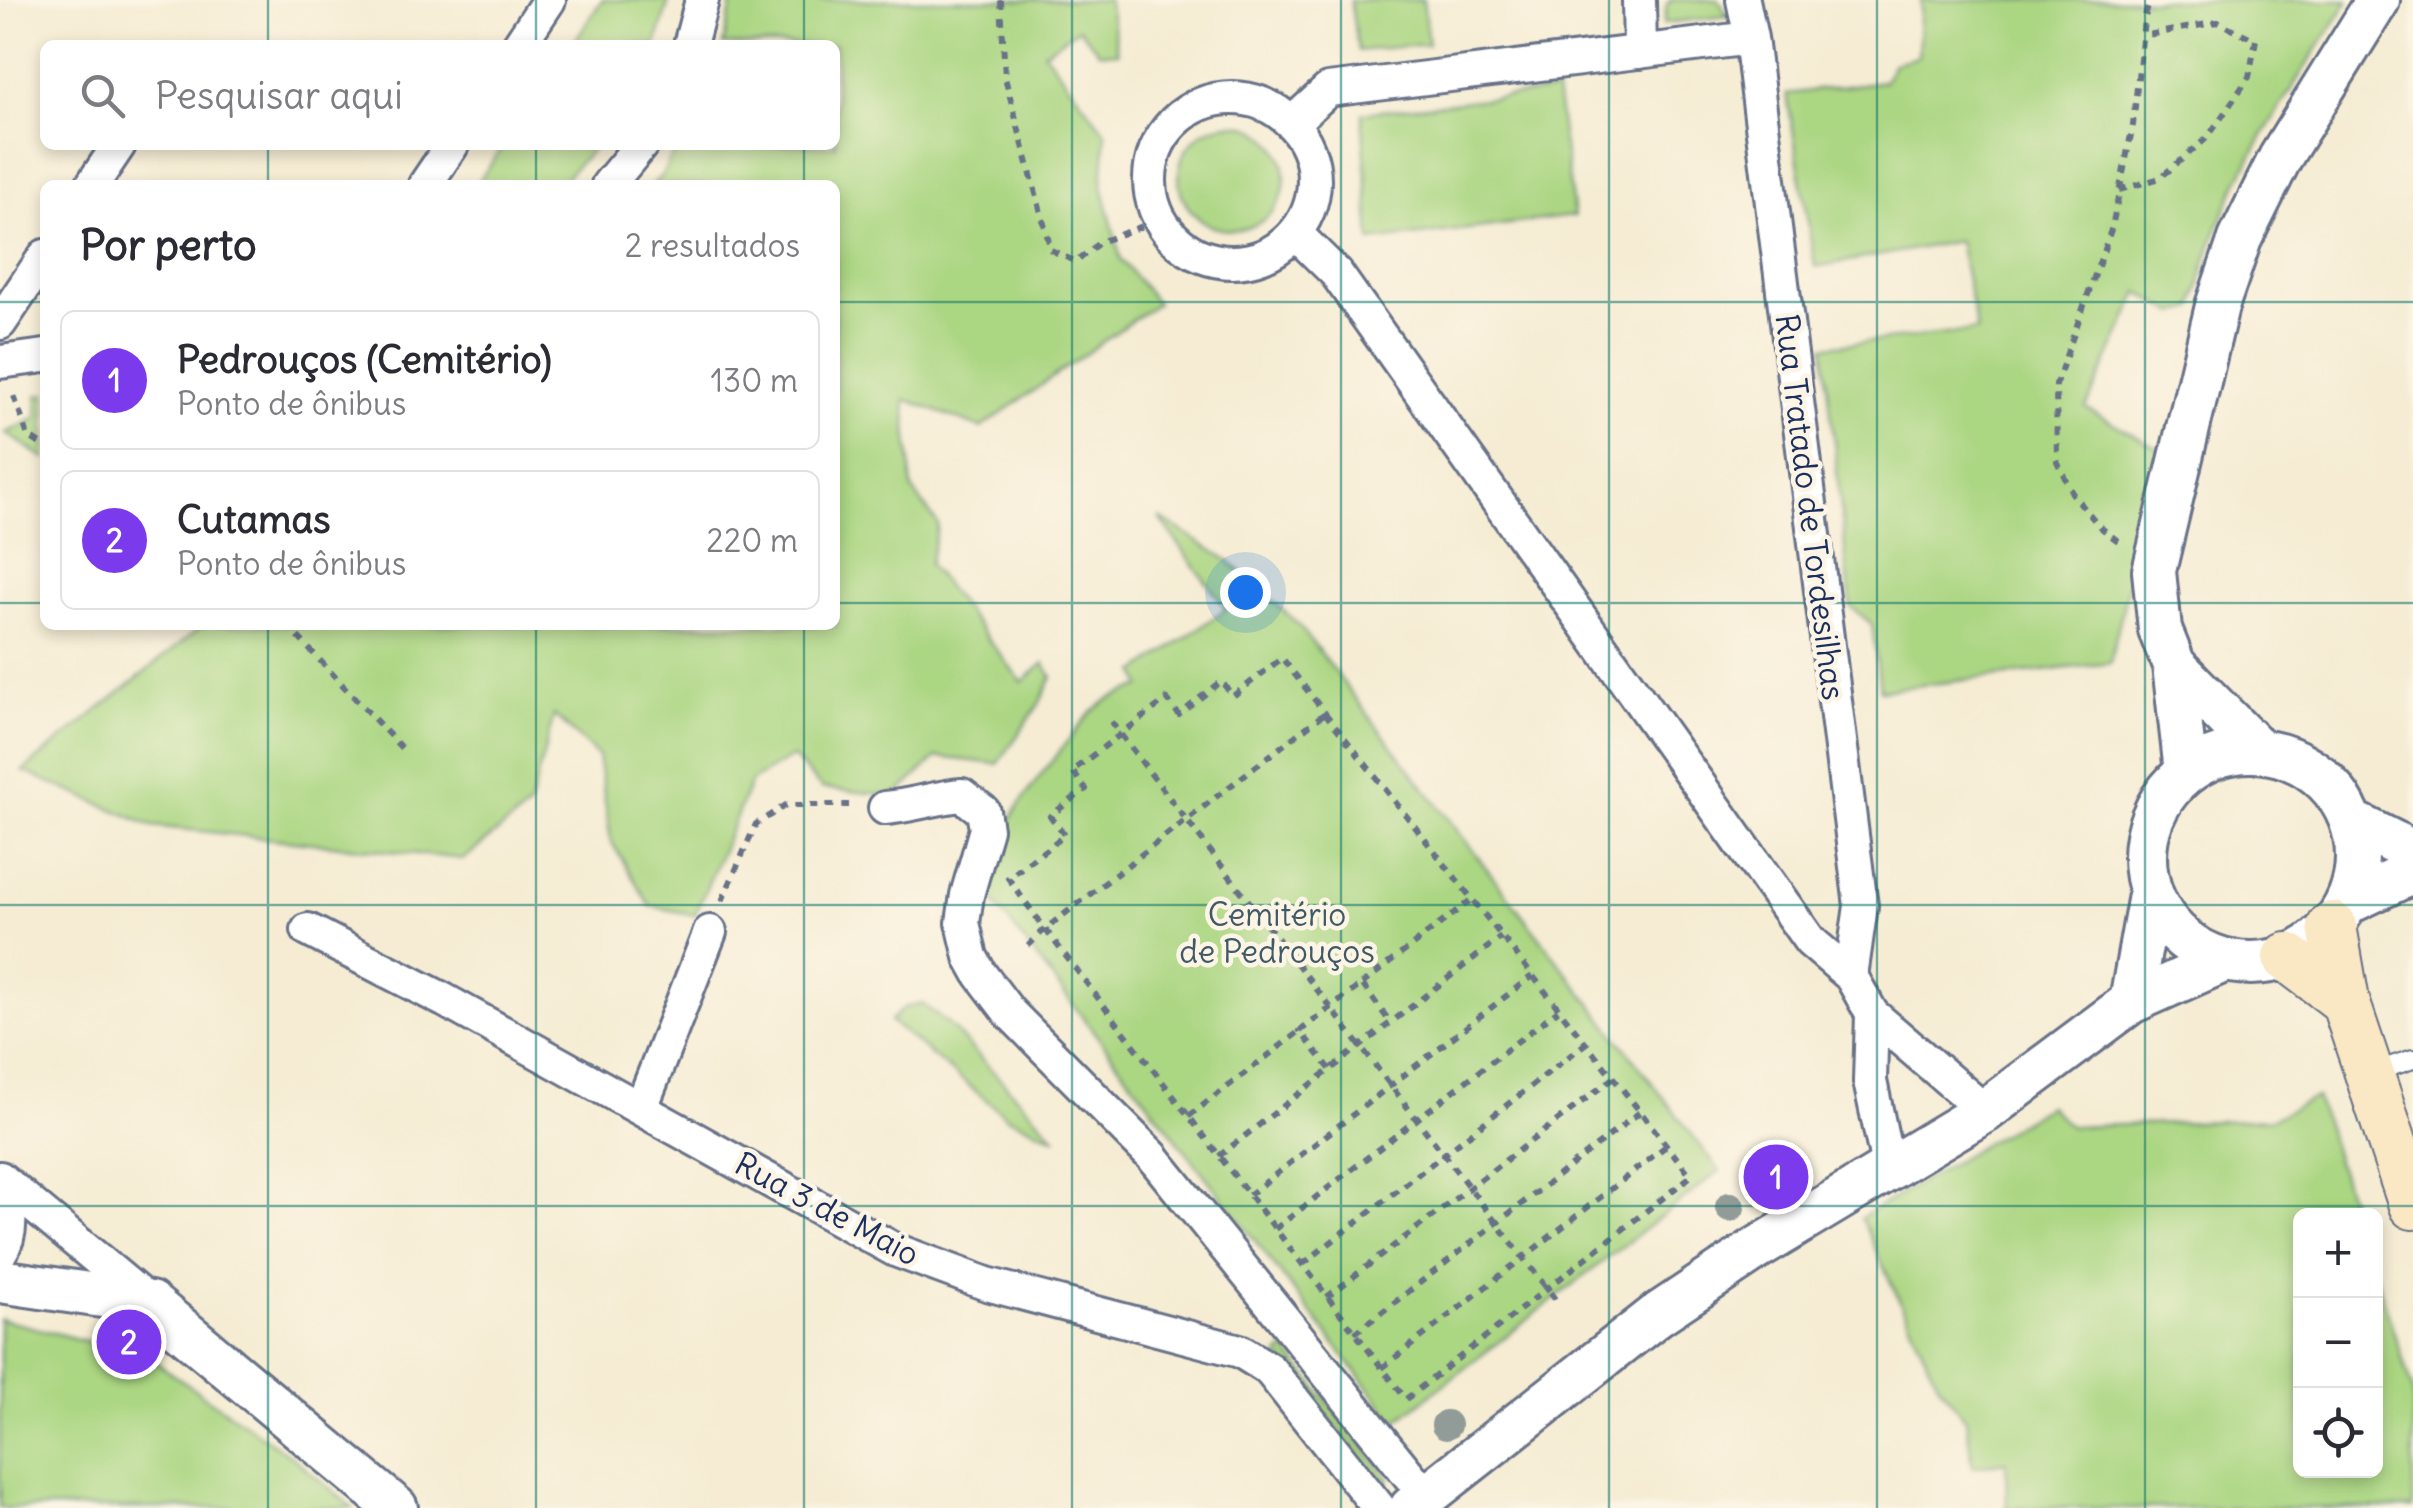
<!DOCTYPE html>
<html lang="pt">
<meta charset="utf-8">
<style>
:root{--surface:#fff;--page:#f2f2f3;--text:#2b2b33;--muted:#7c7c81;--line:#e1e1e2;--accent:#7c3aed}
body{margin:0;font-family:Delius,sans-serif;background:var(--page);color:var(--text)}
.controls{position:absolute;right:30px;bottom:30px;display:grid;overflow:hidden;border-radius:15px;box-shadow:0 5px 15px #0003}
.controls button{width:90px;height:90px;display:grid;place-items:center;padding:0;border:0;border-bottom:2px solid var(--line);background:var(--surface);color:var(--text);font:50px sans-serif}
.you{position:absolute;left:1245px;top:592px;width:35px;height:35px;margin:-25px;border:8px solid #fff;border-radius:50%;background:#1a73e8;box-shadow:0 0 0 15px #1a73e833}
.badge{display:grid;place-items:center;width:65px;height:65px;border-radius:50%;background:var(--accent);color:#fff;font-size:32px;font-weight:700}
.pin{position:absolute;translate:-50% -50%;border:5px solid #fff;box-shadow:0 2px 10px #0006}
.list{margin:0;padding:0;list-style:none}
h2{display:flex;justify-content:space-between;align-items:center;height:130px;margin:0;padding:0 40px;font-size:42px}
h2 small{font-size:32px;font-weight:400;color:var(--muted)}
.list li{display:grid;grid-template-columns:65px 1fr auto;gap:30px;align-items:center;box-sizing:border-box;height:140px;margin:0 20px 20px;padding:0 20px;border:2px solid var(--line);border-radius:15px}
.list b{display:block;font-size:38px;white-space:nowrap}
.list p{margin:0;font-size:32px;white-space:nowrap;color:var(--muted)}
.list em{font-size:32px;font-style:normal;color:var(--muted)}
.icon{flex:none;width:55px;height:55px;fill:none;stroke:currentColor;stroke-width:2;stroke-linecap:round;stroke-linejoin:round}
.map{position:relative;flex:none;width:2413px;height:1508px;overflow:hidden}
.search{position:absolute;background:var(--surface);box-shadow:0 5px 15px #0003;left:40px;top:40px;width:800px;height:110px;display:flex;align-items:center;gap:25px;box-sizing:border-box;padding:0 35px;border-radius:15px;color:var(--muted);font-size:38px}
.panel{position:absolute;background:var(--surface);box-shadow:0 5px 15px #0003;left:40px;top:180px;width:800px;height:450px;border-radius:15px}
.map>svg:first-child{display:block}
.green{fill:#abd682;stroke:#638270;stroke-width:2.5}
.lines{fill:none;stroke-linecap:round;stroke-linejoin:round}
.service-casing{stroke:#677187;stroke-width:22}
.minor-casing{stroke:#677187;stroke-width:38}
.tertiary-casing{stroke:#677187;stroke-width:48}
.secondary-casing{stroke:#677187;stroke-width:52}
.path{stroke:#677187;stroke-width:6;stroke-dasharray:8 8;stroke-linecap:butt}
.service{stroke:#fff;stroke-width:18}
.minor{stroke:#fff;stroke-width:32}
.tertiary{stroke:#fff;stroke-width:42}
.secondary{stroke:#fae7c3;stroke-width:48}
.tree{fill:#919b98}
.grid{fill:none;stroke:#0f766e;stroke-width:2.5;stroke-opacity:0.55}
.labels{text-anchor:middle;stroke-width:9;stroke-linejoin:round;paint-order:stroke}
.street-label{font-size:32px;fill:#1b2f5e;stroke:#fcf5e5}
.park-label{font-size:32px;fill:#3f5967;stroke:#fcf5e5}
</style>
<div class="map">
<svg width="2413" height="1508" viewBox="0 0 2413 1508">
<rect width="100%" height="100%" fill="#fcf5e5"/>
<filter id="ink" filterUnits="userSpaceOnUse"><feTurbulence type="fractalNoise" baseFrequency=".01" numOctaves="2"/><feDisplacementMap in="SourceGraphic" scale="20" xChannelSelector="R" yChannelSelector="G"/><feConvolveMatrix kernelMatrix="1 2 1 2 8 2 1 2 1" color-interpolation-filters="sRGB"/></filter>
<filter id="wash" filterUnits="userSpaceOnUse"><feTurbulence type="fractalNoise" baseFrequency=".0048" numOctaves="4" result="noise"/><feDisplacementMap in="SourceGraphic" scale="40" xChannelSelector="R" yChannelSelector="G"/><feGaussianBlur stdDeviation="2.25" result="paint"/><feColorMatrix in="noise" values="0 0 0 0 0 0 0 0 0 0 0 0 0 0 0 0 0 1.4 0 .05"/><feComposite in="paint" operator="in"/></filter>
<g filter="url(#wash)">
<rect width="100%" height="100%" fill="#f5ecd3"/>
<!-- green -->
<path class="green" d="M602,0h67l-13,45h-84z
M733,0h375l10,53 -19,-1 -20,-24 -35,24 62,81 -4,52 19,75 36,43 -176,125 -76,-29 7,90 26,35 -9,41 93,117 22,-19 8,14 -13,27 -41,60 -61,-7 -42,39 -73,-8 -30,-31 -41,24 -56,134 -45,-9 -39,-65 -13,-85 -44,-41 -25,92 -65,52 -312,-33 -129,-55 180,-146h632v-440h-183l10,-10 16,-30h157v-100h-112z
M1350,0h73l5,44 -70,7z
M1671,0h48l9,16 -64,7 3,-19z
M1921,0h428c-50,77 -109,161 -139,249 -7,19 -11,40 -16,59l-19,5 -36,-21 -53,116 73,41 -49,214 -230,27 -8,-66 -21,-17 -27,-261 153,-15 -18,-90 -144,26 -28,-173 97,-13 10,-18 24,-6z
M1556,91l18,125 -203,25 -9,-128z
M1179 177a53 53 0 1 1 106 0a53 53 0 1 1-106 0Z
M504,145h92l-38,40h-82z
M45,394v65l-39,-26 31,-15 1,-23z
M1159,517l70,44 69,63 422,547 -325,251 -406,-526c-12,-56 68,-139 101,-183l19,-14 33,-13 -5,-14 89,-63z
M921,1003l26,20 109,115 -49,-21 -117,-96 14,-13z
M2316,1097l39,118 -55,1v254h76v-193l37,115v116h-406l-1,-47 -33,6 -7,-48 -27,-34 -78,-167 187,-112 23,21 200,-8z
M0,1319l148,38 143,99 62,52h-353z
M1285,1349l104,129 -2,4 -5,2 -103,-129z"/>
</g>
<g filter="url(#ink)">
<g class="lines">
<defs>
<path id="service" d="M2371,1073l42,-14"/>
<path id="minor" d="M1639,0l1,52
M1743,0l8,38
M519,45l30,-45
M690,45l12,-45
M1150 180a82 82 0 1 1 164 0a82 82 0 1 1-164 0Z
M1292,123l36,-33 423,-52 110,868 -10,70
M92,185l27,-40
M425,185l27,-40
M608,185l33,-40
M1295,233l41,40 474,668 41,35 21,38 113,97
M0,323l45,-67
M0,362l45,-6
M885,808c27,-2 51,-11 77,-13l21,16 3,18 -19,66 -4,28 8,34 10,18 29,38 142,143 274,340
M308,930l136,70 451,250 92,34 253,67 29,18 110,139
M1872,1014l-2,67 19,90
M641,1108l69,-176
M0,1178l150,125
M0,1253c16,-24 8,-47 1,-74"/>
<path id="tertiary" d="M2174,665l85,86
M2145 857a106 106 0 1 1 212 0a106 106 0 1 1-212 0Z
M2186,772l-12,-107 -14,-35 -6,-59 63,-265 23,-67 40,-81 98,-158
M2351,821l62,31
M2347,903l66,-31
M2131,1002l19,-107
M0,1281l150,22 246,205
M1411,1508l246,-193 99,-66 229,-138 146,-109 92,-41"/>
<path id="secondary" d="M2332,926l13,75 68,204
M2287,957l58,44"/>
</defs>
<!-- service casing -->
<use href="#service" class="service-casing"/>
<!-- minor casing -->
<use href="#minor" class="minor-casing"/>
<!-- tertiary casing -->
<use href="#tertiary" class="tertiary-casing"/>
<!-- secondary casing -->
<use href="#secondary" class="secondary-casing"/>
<!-- path -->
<path class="path" d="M1001,0l4,78 46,172 25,12 24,-20 59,-22
M2119,190l41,-12 48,-41 41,-60 7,-37 -38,-18 -76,14
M14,396l14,40 17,11
M2118,541l-18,-14 -28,-34 -15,-32 -1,-77 56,-157 21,-102 11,-105 6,-20
M287,625l119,128
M1325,713l366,463 -285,223 -361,-470z
M1111,722l444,577
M722,901l34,-77 30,-19h63
M1028,946l17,-17 -37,-51 57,-43 -15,-19 36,-27 -14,-18 95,-72 12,16 42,-34 12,15 49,-38 43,55
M1362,984l109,-84
M1330,1069l-30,-38 62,-47 28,38
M1189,1116l111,-85
M1219,1156l282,-219
M1249,1195l283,-219
M1275,1229l283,-219
M1303,1264l282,-220
M1327,1297l286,-219
M1355,1333l285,-221
M1382,1368l284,-222"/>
<!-- service -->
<use href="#service" class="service"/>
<!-- minor -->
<use href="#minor" class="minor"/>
<!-- tertiary -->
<use href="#tertiary" class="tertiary"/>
<!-- secondary -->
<use href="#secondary" class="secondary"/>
</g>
<!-- trees -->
<g class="tree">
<circle cx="1730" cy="1207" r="15"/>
<circle cx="1446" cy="1425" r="15"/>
</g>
</g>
<!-- grid -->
<path class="grid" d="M268,0v45M536,0v45M804,0v45M1072,0v1508M1341,0v1508M1609,0v1508M1877,0v1508M2145,0v1508M268,145v40M536,145v40M804,145v40M0,302h45M835,302h1578M0,603h45M835,603h1578M268,625v883M536,625v883M804,625v883M0,905h2413M0,1206h2413"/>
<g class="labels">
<!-- street labels -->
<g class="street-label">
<text transform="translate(1810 507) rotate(83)" y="11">Rua Tratado de Tordesilhas</text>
<text transform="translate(827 1209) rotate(28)" y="11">Rua 3 de Maio</text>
</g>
<!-- park labels -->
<g class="park-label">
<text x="1277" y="926">Cemitério<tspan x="1277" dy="37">de Pedrouços</tspan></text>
</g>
</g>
</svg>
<div class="controls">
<button>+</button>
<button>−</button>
<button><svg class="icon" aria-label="locate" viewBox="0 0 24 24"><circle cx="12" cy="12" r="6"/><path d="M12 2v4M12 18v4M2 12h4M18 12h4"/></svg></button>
</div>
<div class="you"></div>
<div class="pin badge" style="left:1776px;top:1177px">1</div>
<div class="pin badge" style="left:129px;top:1342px">2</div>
<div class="search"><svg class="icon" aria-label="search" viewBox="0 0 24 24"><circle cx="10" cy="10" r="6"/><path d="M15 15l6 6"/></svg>Pesquisar aqui</div>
<section class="panel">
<h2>Por perto<small>2 resultados</small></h2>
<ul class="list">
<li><span class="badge">1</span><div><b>Pedrouços (Cemitério)</b><p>Ponto de ônibus</p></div><em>130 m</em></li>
<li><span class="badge">2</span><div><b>Cutamas</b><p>Ponto de ônibus</p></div><em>220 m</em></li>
</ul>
</section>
</div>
